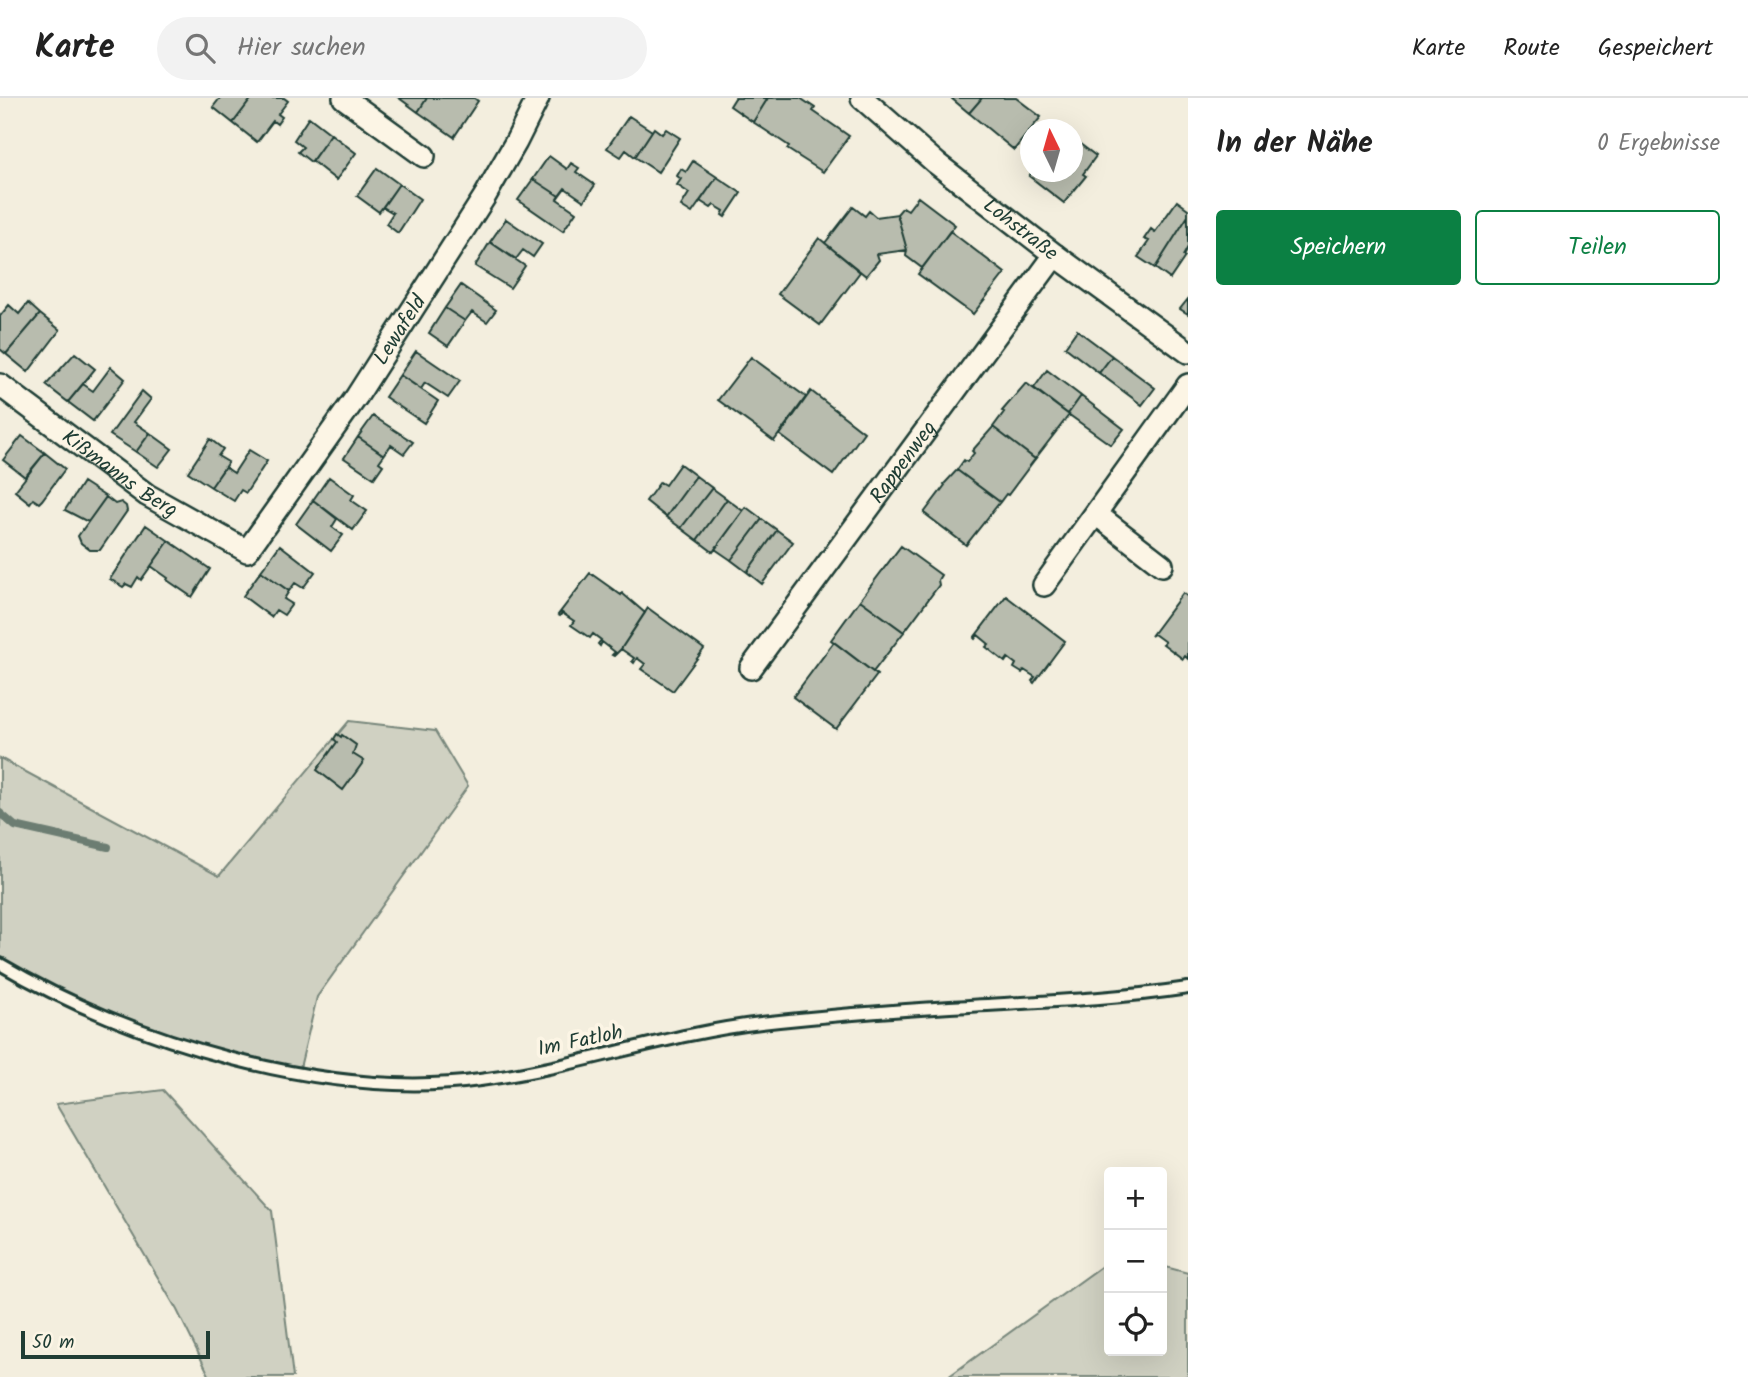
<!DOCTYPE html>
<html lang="de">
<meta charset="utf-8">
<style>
:root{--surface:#fff;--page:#f2f2f2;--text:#222;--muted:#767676;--line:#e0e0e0;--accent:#0b8043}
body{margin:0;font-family:Kalam,sans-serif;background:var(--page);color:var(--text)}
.controls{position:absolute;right:21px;bottom:21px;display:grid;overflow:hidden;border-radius:7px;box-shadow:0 7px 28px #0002}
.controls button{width:63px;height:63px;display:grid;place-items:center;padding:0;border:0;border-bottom:2px solid var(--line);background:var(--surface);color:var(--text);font:35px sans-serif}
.compass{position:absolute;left:1020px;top:21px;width:63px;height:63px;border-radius:50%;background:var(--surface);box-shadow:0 7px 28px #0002;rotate:355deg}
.scale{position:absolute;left:21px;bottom:18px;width:189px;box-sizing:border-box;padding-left:7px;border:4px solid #1f3d34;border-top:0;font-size:19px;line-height:24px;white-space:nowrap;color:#1f3d34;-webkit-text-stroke:5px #fcf5e5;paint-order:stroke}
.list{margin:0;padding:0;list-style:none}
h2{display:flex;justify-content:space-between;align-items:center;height:91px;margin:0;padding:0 28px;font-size:30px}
h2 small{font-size:23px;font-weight:400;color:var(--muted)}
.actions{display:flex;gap:14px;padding:21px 28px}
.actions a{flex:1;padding:16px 0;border:2px solid var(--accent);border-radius:7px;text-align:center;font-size:24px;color:var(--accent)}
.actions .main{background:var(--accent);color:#fff}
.icon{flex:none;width:38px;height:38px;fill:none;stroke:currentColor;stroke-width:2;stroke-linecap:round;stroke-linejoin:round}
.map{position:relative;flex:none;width:1188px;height:1279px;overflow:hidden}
header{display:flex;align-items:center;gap:42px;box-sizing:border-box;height:98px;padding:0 35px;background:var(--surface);border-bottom:2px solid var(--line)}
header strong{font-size:33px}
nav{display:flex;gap:38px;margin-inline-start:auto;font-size:24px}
.search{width:490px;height:63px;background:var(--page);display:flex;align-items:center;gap:18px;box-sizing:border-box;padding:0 24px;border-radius:38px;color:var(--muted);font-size:26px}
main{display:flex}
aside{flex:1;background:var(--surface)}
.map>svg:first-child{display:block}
.green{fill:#d0d1c2;stroke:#78877b;stroke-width:2}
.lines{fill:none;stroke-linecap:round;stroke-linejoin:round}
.stream{stroke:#6c7d72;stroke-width:8}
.building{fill:#b8bcae;stroke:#1f3d34;stroke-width:2}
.lane-casing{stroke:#1f3d34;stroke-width:16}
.street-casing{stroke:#1f3d34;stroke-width:26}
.lane{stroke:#fcf5e5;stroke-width:10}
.street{stroke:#fcf5e5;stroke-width:21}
.labels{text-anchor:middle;stroke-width:7;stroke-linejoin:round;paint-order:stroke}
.street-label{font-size:21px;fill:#1f3d34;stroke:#fcf5e5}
</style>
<header>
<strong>Karte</strong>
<div class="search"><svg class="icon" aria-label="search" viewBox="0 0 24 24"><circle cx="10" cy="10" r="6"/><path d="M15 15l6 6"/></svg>Hier suchen</div>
<nav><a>Karte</a><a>Route</a><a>Gespeichert</a></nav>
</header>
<main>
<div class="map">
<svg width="1188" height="1279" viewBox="0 0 1188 1279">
<rect width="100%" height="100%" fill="#f3eede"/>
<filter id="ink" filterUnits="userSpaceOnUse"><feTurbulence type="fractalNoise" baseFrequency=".0143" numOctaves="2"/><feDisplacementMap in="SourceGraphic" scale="14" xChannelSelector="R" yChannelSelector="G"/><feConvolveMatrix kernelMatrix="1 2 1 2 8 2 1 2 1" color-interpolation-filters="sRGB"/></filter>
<g filter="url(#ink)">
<!-- green -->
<path class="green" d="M349,623l86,10 33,55 -151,211 -18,75 -91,-21 -107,-39 -101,-50v-204l219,118z
M163,992l109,121 21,166h-83l-33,-67 -121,-206z
M1109,1163v90h53v-85l26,7v104h-240z"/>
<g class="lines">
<!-- stream -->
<path class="stream" d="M0,715l15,13 93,21"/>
</g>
<!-- building -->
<path class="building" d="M220,0h32l-19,25 -20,-16z
M252,0h32l4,3 -10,13 4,3 -5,7 -4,-3 -16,21 -24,-19z
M399,0h28l-9,14z
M427,0h47l4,3 -24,36 -36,-25z
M735,0h33l-15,24 -23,-16z
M768,0h32l15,10 -2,3 36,25 -26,36 -36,-23 2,-3 -36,-24z
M951,0h31l-13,15z
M982,0h34l25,19 -27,33 -45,-37z
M629,18l23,15 -17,26 -9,-7 -5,7 -14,-9z
M309,19l22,17 -20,28 -13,-10 5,-5 -9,-7z
M654,30l8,6 4,-5 14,9 -22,34 -23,-15z
M331,36l25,19 -20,27 -24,-19z
M1072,40l24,18 -13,18 3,2 -22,27 -35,-27 3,-4h40z
M549,58l18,13 4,-6 8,5 -3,4 19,13 -11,16 -19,-13 -6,8 -26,-17z
M693,63l24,16 -25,36 -11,-7 8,-13 -12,-8 4,-6 -4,-3 4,-7 5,3z
M377,70l22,16 -20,28 -22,-16z
M717,79l24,16 -16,24 -3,-2 2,-4 -10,-6 -3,3 -11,-7z
M533,81l26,17 -2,3 19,13 -13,19 -45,-31z
M399,86l21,15 -22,34 -12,-9 7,-11 -10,-6z
M918,99l37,28 -33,43 -16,-12 1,-6 -10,-36 6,-7 5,3z
M1177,103l11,8v7l-33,52 -17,-11 11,-16 -5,-2 7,-10 4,3z
M853,109l12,9 4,-5 7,6 21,-3 10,36 -30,4 2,6 -13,16 -41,-33z
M1188,118v31l-5,9 2,1 -15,22 -15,-11z
M506,121l36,25 -9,13 -10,-7 -7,9 -26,-17z
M950,133l55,42 -32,41 -55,-40z
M819,140l41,34 -40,53 -42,-31z
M490,144l35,24 -15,22 -35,-22z
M461,187l35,25 -9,12 -15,-10 -7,9 -20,-13z
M1188,201v15l-8,-5z
M28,205l12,11 -34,40 -6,-5v-33l9,-11 10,9z
M445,210l20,13 -17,25 -19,-13z
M40,216l20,16 -32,42 -22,-18z
M1077,232l35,26 -13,17 -34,-26z
M416,253l44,30 -12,17 -23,-15 -4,6 -21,-14z
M75,255l20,16 -27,33 -22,-17z
M1112,258l43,32 -13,17 -43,-32z
M751,259l55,40 -32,44 -56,-41z
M111,269l14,12 -32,42 -25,-19 15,-18 10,7z
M1047,272l34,26 -13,18 -34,-26z
M400,277l38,26 -14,22 -39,-26z
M1026,285l43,32 -34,44 -42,-32 11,-15 -2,-1z
M142,293l9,8 -17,23 16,11 -14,19 -26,-17z
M811,293l53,41 -31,43 -53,-40z
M1081,298l43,33 -13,16 -43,-31z
M373,318l40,26 -9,12 -13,-9 -7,10 -26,-18z
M993,329l42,32 -27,36 -2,-1 -6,8 -43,-32 7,-10 3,2 7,-9 -2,-2z
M150,335l22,16 -14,18 -22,-15z
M22,338l23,17 -20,24 -22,-17z
M358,339l26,18 -5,7 4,3 -9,13 -30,-20z
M210,341l13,10 -5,7 10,6 -17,25 -23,-15z
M249,352l18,11 -21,32 -5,-3 -7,11 -23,-14 14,-20 9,6z
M45,355l20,16 -23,31 -3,3 -6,-4 -3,4 -15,-12z
M680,366l16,12 -30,41 -20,-16 14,-19 5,3z
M957,372l43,32 -34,43 -42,-32 21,-28 -1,-1z
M696,378l16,12 -31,40 -15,-11z
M329,379l25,18 -3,5 16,11 -14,19 -40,-30z
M83,384l23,15 -18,25 -23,-12z
M712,390l15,11 -30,41 -16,-12z
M106,399l9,7 6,-2 5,4 1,5 -27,39h-10l-9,-7 -3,-7z
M727,401l16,12 -30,41 -16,-12z
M313,402l24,19 -5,8 11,8 -12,16 -35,-27z
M746,409l16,12 -31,41 -16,-11z
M762,421l15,11 -30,42 -16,-12z
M146,427l23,16 -28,39 -3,-3 -6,10 -6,-3 -3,3 -13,-8z
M777,432l16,12 -31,42 -15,-12z
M169,443l41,28 -18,28 -25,-17 1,-2 -17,-12z
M280,447l35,27 -12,16 -8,-5 -6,8 -28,-20z
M901,448l40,29 -3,5 1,5 -35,47 -44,-32z
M261,473l28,20 -5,8 8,5 -8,11 -8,-5 -5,7 -28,-21z
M590,475l31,22 1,-2 23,20 -24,36 -7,7 -2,-1 3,-3 -13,-10 -2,4 -2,-2 3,-4 -8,-6 -3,4 -19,-13 3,-4 -12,-8 -2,3 -2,-1z
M1183,495l5,4v62l-3,-3 -2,3 -20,-15 2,-2 -11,-8 -3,2z
M1006,498l59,45 -31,42 -2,-2 3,-4 -11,-7 -2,3 -8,-5 2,-4 -8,-6 -3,4 -19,-15 3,-3 -11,-9 -3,4 -1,-1z
M860,502l44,32 -31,40 -42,-32z
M648,510l56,41 -31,42 -32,-22 4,-5 -8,-6 -3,5 -2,-2 2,-3 -13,-9z
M834,544l43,33 -41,54 -43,-32z
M337,636l4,3 1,-2 14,10 -3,9 11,7 -21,29 -26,-20 20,-28 -3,-3z"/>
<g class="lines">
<defs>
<path id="lane" d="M0,866c130,77 328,137 480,116 95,-12 186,-46 281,-57 63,-7 126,-12 189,-16 80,-5 159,-7 238,-19"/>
<g id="street">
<path d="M344,0l80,58"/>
<path id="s1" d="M862,0l74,65 119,92 133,97"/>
<path id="s2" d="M0,287l147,110 100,56 110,-155 128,-200 31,-54 22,-44"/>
<path d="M1096,416l66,51"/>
<path d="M1044,487l144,-200"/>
<path id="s3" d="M751,570l304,-413"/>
</g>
</defs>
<!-- lane casing -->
<use href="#lane" class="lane-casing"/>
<!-- street casing -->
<use href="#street" class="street-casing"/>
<!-- lane -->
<use href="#lane" class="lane"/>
<!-- street -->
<use href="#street" class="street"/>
</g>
</g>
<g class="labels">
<!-- street labels -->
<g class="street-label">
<text dy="7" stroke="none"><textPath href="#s1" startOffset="206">Lohstraße</textPath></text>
<text dy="7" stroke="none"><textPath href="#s2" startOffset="567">Lewafeld</textPath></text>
<text dy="7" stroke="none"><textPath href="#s3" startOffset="256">Rappenweg</textPath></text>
<text dy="7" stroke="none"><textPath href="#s2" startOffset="149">Kißmanns Berg</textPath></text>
<text transform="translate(580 942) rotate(-12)" y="7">Im Fatloh</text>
</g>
</g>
</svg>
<div class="controls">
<button>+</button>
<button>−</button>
<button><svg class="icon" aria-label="locate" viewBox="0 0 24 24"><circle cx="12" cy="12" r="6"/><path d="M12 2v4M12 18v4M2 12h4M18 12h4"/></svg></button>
</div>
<svg class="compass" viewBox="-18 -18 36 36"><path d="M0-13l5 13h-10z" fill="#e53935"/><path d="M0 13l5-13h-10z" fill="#767676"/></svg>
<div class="scale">50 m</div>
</div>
<aside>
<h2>In der Nähe<small>0 Ergebnisse</small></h2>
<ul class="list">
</ul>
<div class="actions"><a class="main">Speichern</a><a>Teilen</a></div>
</aside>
</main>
